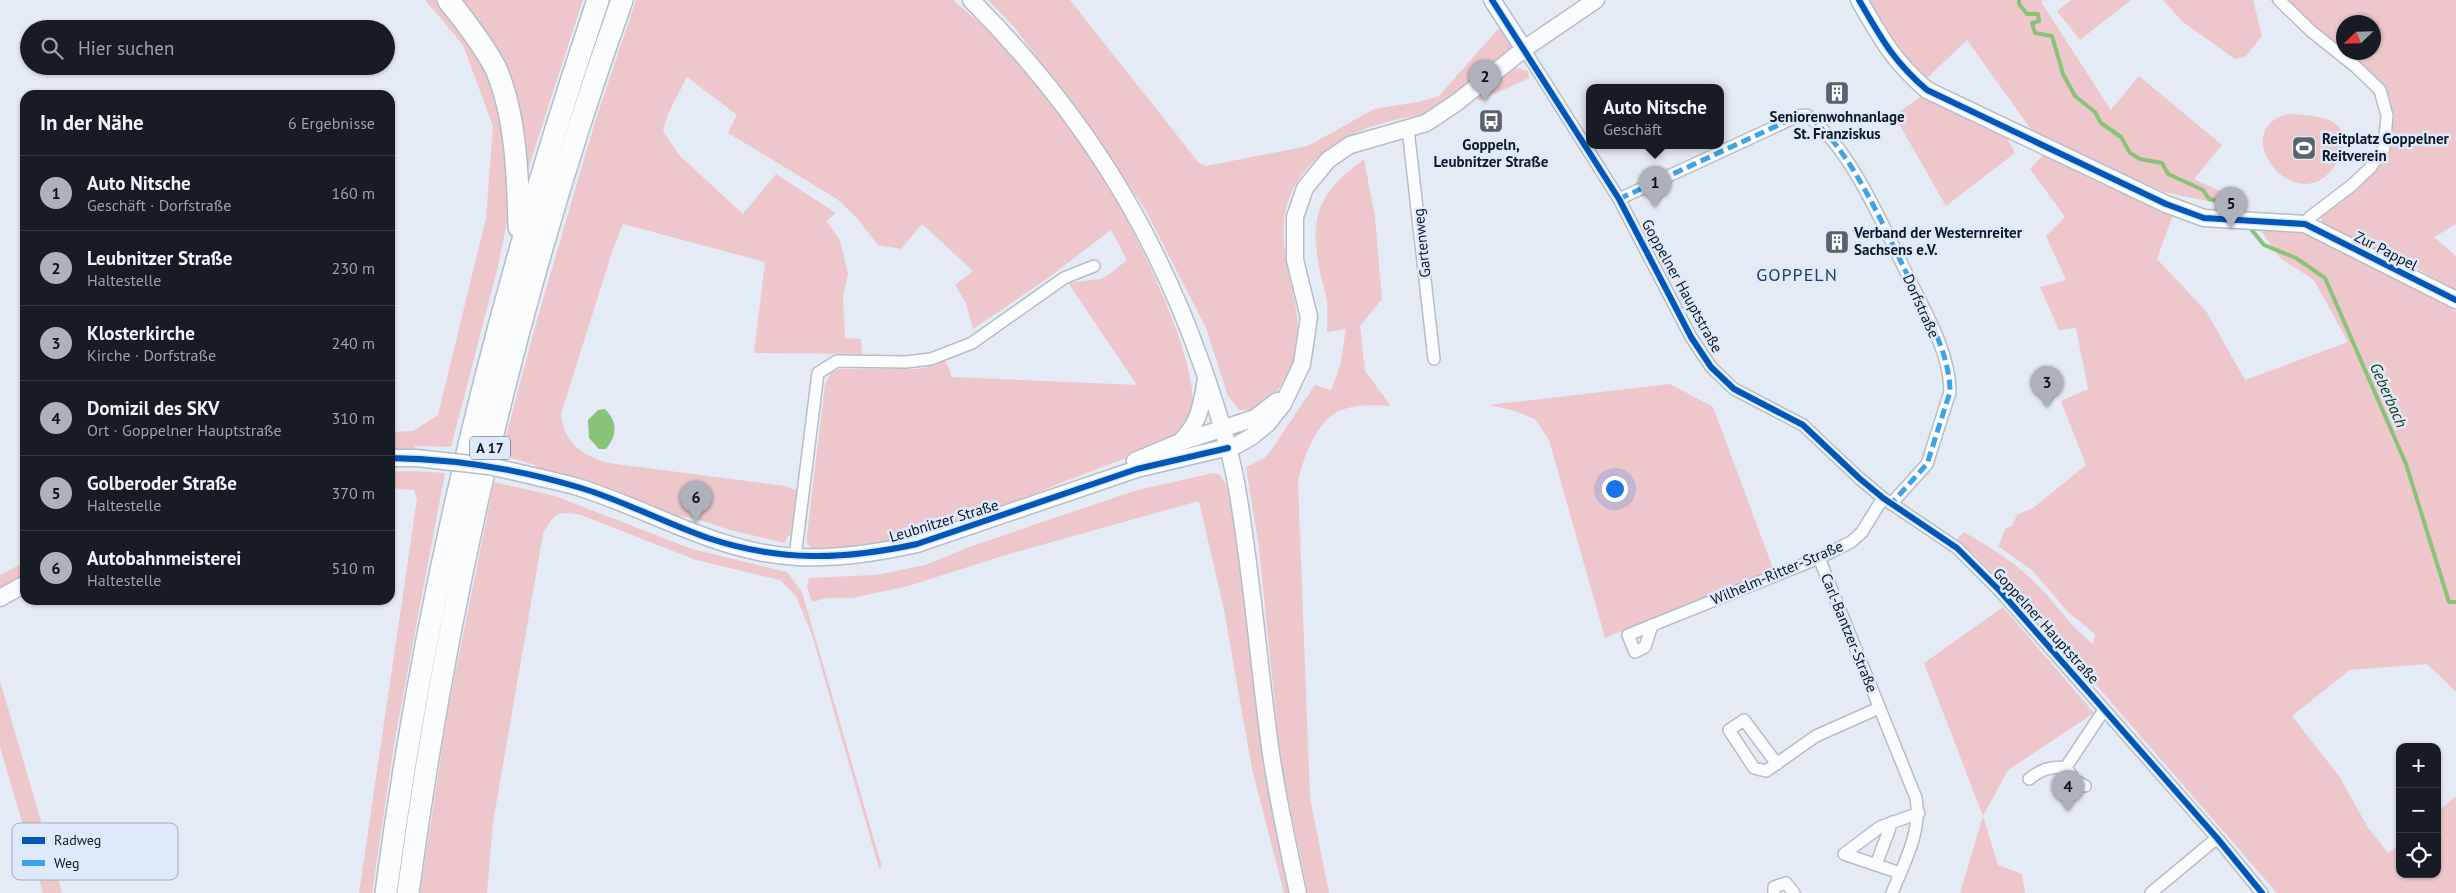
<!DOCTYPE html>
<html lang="de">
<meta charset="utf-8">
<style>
:root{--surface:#171b24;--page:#242831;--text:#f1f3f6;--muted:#9ea1a6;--line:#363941;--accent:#adb2ba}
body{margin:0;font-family:"PT Sans",sans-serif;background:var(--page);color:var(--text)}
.controls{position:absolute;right:15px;bottom:15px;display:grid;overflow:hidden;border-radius:10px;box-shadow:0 1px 4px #0004}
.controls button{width:45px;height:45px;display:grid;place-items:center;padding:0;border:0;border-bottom:1px solid var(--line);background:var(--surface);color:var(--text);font:25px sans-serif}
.compass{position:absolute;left:2336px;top:15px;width:45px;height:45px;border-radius:50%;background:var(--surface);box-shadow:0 1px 4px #0004;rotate:247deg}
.you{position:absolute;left:1614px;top:488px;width:18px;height:18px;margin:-12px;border:4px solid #fff;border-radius:50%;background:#1a73e8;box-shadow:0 0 0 8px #1a73e833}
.badge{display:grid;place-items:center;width:32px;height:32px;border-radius:50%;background:var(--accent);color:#111;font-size:16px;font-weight:700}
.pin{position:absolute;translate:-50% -41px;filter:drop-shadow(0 1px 2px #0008)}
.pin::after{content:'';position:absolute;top:26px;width:18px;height:15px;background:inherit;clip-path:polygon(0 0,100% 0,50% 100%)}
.popup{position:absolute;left:1586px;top:84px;width:138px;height:65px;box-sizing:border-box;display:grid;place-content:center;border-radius:10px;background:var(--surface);filter:drop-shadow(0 1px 4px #0005);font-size:16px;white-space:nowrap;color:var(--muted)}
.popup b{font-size:19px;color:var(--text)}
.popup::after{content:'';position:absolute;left:50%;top:100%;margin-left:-10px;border:10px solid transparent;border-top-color:var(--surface)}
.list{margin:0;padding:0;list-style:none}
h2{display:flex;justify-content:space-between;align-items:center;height:65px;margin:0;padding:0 20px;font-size:21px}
h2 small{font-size:16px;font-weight:400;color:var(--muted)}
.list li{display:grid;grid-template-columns:32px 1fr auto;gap:15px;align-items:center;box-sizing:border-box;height:75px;padding:0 20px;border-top:1px solid var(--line)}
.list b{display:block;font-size:19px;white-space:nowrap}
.list p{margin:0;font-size:16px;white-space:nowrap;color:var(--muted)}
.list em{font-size:16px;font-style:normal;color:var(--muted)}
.icon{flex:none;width:28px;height:28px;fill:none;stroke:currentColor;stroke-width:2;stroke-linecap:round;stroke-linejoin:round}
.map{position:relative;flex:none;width:2456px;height:893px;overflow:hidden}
.search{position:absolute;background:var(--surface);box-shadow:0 1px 4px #0004;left:20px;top:20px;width:375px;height:55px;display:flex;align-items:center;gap:12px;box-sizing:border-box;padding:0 18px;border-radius:28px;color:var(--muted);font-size:19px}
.panel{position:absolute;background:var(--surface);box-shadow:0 1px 4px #0004;left:20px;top:90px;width:375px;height:515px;border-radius:15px}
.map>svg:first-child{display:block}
.green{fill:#edc7cc;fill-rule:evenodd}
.water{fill:#89c377}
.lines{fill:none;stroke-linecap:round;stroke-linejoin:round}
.stream{stroke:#89c377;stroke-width:4}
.street-casing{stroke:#b4bdc9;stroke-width:14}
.secondary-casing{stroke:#b4bdc9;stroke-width:19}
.highway-casing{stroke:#b4bdc9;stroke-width:24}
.street{stroke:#fbfcfe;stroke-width:11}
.secondary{stroke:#fbfcfe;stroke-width:16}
.highway{stroke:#fbfcfe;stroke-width:21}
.secondary-bridge-casing{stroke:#b4bdc9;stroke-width:19;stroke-linecap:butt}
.secondary-bridge{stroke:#fbfcfe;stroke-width:16}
.quiet{stroke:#3da2eb;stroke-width:5;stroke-dasharray:10 5;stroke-linecap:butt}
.cycleway-casing{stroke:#deeafb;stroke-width:9}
.cycleway{stroke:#0057b8;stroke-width:6}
.labels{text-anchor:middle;stroke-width:5;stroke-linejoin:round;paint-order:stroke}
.shield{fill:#deeafb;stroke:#4d5867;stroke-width:1}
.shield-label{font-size:14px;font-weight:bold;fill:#0f1928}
.poi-label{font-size:15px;font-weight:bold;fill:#0f1928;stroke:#deeafb}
.street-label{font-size:15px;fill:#0f1928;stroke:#deeafb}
.water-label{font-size:16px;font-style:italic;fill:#1a390c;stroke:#deeafb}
.quarter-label{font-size:18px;letter-spacing:1px;fill:#263d60;stroke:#deeafb}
.key{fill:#deeafb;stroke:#a0abbc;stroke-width:1}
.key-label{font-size:14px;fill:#0f1928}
</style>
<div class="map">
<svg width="2456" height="893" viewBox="0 0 2456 893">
<rect width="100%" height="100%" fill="#e4ebf5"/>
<!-- green -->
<path class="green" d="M425,0h16l32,44 29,62 9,80 -5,40 -7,36 -48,185 -36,-1v5l-25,1v-20l23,-1 25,-16 48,-197 7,-92 -30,-81z
M455,0h128l-58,178 -4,-40z
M636,0h317c15,14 33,27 47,42 26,27 51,57 73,87 32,41 144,248 115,293 -4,6 -12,16 -18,20 -10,7 -27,10 -38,14 -32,12 -63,23 -93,36 -63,27 -159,63 -227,57l-5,-6v-8l18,-151 6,-11 8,-4h80l27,-8 6,16 185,8 -69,-102 32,-4 7,-3 20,-16 -16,-30 -63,48 -75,51 -7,-26 -11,-18 18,-14 -51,-47 -21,25 -23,-4 -21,-27 -20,-19 -109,-66 9,-18 -50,-38 -19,37 -5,17 16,24 64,59 33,-40 60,39 -10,8 14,19 8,34 -5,23 2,41 16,1 1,15 -108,-1 11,-91 -142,-38 -11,28 -51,162c3,29 21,41 47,49l177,23 12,4 -5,46h-5l-2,7 -55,-13 -36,-12 -33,-4 -126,-46v-3l-34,-10 34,-128 60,-205z
M988,0h82l129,163 7,3 102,-20 66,-37 44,-7 21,-6 60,-68 13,20c-24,20 -49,46 -77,61 -16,8 -31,8 -47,13 -43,10 -88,38 -101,83 -18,66 40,119 -10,186 -9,12 -22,21 -38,19l-11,-14 -22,-68 -61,-119 -58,-86 -73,-96z
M1869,0h175l-3,2 70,108 28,-34 83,69 -28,34 26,12 -4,12 -56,-12 -127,-59 -66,-92 -43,41 -21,-26z
M2071,0h60l-51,40 -23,-29z
M2163,0h90l9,36 -17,21 -10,2 -52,-37z
M2270,0h186v224l-22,13 22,19v34l-38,-21 -94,-43 -9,-22 34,-21 23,-24 10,-23 -2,-28 -10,-20zM2344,22h30v30h-30z
M1518,68l10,3 1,7 -50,23 -3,-4 36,-28z
M1925,94l15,12 65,28 10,19 -69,53 -52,-91z
M2288,114c14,1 33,1 45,8 20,11 8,38 -3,50 -36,39 -91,-28 -56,-52 4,-3 10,-5 14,-6z
M2046,152l127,63 -16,44 49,52 39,69 103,-38 -34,-62 -34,-22 -22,-32 39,5 36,12 123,68v381l-29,-28 -77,6 -58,46 47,60 28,50 21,27 12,-9v30h37v-62l19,-16v97h-179l-219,-252 -83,-86 -19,-15 8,-8c22,13 44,26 63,43 24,21 41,50 66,69l2,-10 -27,-22 -35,-41 -35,-25 8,-18 6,-2 5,-11 16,-7 53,-43 -25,-64 27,-12 -12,-61 -17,2 -19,-43 26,-7 -20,-44 19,-19 -35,-48z
M1364,159l11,58 7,82 -22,27 5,45 26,35c-17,-1 -34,-2 -50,4 -23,8 -39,50 -43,72l12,315 19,96h-21l-27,-127 -22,-218 -13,-81 17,-8 7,-7 45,-67 16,5 9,-24 6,-37 -19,3c0,-10 1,-21 0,-31 -2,-11 -6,-22 -8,-34 -10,-54 2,-76 45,-108z
M1670,384l43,23 61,164 -169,67 -56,-198 -14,-21 -23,-9 -23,-5z
M414,471l31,2 -51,271 -22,149h-13l58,-394 -3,-9 -24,-2v-16z
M1213,473l7,2 7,11 6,29 33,261 24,117h-6l-32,-124 -28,-159 -25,-109 -187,52 -104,33 -56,12h-25l-15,4 -5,-15 2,-9 67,-3 49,-10 47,-19 162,-55z
M494,482l61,14 137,53 95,23 15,20 80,275 -3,1 -67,-233 -16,-39 -16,-16 -84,-20 -115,-45c-24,-5 -27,-2 -38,19l-50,288 -6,71h-67l28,-183z
M25,562v15l-25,13v-15z
M2003,607l91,106 -86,57 -25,46 15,49 24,9 3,19h-65l23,-77 -59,-153z
M0,681l62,212h-19l-43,-146z"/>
<!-- water -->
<path class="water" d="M605,409c13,13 12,26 1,40h-7l-10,-11 -1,-18 10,-10z"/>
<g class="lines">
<!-- stream -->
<path class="stream" d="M2019,0v4l8,10h11l1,7 -7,2 3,10 17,3 11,38 12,22 20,16 6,11 20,14 9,16 10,6 22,4 6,11 35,16 6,9 16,3 10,10
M2251,229l13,16 32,13 29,20 81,186 43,138h7"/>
<defs>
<path id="street" d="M2279,0l32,31 45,36 24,23 7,26 -3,32 -14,20 -19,18 -41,31 -5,7
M1524,49l95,150 72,138 20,30 23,22 69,36 56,53 24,20 74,50 43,43 217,247 45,55
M1408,129l26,230
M1619,199l179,-83 9,-1c43,33 75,108 99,157 17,36 44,79 44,120l-23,72 -36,40
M795,557l23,-184 19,-12 69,1 25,-3 41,-16 92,-65 30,-12
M1819,558l97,240c6,34 -12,65 -24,95
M1652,625l-7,22 -10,5 -7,-17 191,-77 32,-16 11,-10 21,-34
M1777,764l-33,-44 -15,10 25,38 12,3 50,-35 63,-28
M2066,767l8,13 11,6
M2029,779c12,-10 21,-12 37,-12l38,-57
M1876,865l16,-43
M1900,873l-56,-19 36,-27 39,-14
M1774,893v-6l12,-4 8,10
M2151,893l66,-55"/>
<path id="secondary" d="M971,0c107,107 181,223 231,365 13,37 25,74 33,112 17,92 23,185 36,277 7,47 17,93 27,139
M1492,0l32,49
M1859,0c22,38 34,61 68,90l239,114 38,14 101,6 151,76
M1179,443c21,-20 22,-37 27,-63
M390,458h26
M1135,461l43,-18 77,-25 22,-17
M533,476c16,4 32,7 48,12 72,23 138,65 216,69 41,2 80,-4 120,-13l220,-75 100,-24 14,-8 16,-13 16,-20 19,-40 7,-47 -14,-57v-43l10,-29 23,-28 22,-15 76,-22 30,-20 68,-54 72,-49
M0,598l25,-14"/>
<path id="highway" d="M448,0c15,18 38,49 48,69 20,46 22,109 23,158
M386,893c40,-305 113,-602 212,-893
M408,893c40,-303 111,-605 214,-893"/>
</defs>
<!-- street casing -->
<use href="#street" class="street-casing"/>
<!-- secondary casing -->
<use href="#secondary" class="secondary-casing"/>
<!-- highway casing -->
<use href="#highway" class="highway-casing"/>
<!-- street -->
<use href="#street" class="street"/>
<!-- secondary -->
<use href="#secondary" class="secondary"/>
<!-- highway -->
<use href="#highway" class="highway"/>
<defs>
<path id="secondary-bridge" d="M416,458l73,8 44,10"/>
</defs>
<!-- secondary-bridge casing -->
<use href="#secondary-bridge" class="secondary-bridge-casing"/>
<!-- secondary-bridge -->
<use href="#secondary-bridge" class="secondary-bridge"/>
<!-- quiet -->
<path class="quiet" d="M1619,199l179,-83 9,-1c43,33 75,108 99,157 17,36 44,79 44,120l-23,72 -36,40"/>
<defs>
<path id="cycleway" d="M1492,0l127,199 72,138 20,30 23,22 69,36 56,53 24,20 74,50 43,43 217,247 45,55
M1859,0c22,38 34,61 68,90l239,114 38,14 101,6 151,76
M390,458c65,1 129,11 191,30 43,13 84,35 127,50 72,24 136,22 209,6l220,-75 91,-21"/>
</defs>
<!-- cycleway casing -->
<use href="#cycleway" class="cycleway-casing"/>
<!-- cycleway -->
<use href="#cycleway" class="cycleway"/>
</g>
<!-- icons -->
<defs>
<symbol id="building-square" viewBox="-11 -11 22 22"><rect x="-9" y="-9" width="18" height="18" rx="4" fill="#5a6270" stroke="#deeafb"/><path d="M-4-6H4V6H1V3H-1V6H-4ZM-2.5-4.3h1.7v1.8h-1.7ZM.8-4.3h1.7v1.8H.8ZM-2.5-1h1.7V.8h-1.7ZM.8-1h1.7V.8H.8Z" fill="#fff"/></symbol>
<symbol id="bus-square" viewBox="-11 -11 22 22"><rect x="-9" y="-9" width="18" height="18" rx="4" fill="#5a6270" stroke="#deeafb"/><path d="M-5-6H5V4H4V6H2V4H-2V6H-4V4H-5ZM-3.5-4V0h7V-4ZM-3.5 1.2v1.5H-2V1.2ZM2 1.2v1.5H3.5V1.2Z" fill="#fff"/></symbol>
<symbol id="stadium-square" viewBox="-11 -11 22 22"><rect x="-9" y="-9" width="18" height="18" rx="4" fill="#5a6270" stroke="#deeafb"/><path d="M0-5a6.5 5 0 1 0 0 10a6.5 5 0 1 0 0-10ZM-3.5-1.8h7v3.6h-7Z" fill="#fff"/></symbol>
</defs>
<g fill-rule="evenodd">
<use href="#building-square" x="1823" y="79" width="28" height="28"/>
<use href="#bus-square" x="1477" y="107" width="28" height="28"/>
<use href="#stadium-square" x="2290" y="134" width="28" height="28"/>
<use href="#building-square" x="1823" y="228" width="28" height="28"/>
</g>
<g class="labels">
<!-- shield labels -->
<rect class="shield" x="470" y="436.5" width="40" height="23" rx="4"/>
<g class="shield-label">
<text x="490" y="453">A 17</text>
</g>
<!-- poi labels -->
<g class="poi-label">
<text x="1837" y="122">Seniorenwohnanlage<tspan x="1837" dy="17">St. Franziskus</tspan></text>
<text x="2322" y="144" text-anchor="start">Reitplatz Goppelner<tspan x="2322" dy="17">Reitverein</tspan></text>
<text x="1491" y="150">Goppeln,<tspan x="1491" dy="17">Leubnitzer Straße</tspan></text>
<text x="1854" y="238" text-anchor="start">Verband der Westernreiter<tspan x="1854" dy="17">Sachsens e.V.</tspan></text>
</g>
<!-- street labels -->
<g class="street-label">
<text transform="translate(1422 243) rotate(-96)" y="5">Gartenweg</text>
<text transform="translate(2386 251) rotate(27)" y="5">Zur Pappel</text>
<text transform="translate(1682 286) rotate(61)" y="5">Goppelner Hauptstraße</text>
<text transform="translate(1921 306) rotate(66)" y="5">Dorfstraße</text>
<text transform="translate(944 521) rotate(-17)" y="5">Leubnitzer Straße</text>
<text transform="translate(1777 573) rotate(-23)" y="5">Wilhelm-Ritter-Straße</text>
<text transform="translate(2046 626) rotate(48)" y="5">Goppelner Hauptstraße</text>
<text transform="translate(1849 633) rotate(68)" y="5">Carl-Bantzer-Straße</text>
</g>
<!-- water labels -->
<g class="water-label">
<text transform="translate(2389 395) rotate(66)" y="6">Geberbach</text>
</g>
<!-- quarter labels -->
<g class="quarter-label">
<text x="1797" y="281">GOPPELN</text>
</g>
</g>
<!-- legend -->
<rect x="12" y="823" width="166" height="57" rx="8" class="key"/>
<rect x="22" y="837" width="23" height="7" fill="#0057b8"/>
<rect x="22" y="860" width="23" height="6" fill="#3da2eb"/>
<g class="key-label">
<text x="54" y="845">Radweg</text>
<text x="54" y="868">Weg</text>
</g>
</svg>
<div class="controls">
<button>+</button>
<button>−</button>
<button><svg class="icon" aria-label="locate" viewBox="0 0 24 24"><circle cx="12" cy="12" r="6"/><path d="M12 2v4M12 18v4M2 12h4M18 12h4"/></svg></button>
</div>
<svg class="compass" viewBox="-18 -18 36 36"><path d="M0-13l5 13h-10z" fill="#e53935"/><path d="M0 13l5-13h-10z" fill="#9ea1a6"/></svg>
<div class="you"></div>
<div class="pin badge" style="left:1655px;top:207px">1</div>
<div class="popup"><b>Auto Nitsche</b>Geschäft</div>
<div class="pin badge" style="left:1485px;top:101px">2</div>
<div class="pin badge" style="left:2047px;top:407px">3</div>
<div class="pin badge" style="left:2068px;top:811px">4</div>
<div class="pin badge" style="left:2231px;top:228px">5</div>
<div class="pin badge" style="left:696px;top:522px">6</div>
<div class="search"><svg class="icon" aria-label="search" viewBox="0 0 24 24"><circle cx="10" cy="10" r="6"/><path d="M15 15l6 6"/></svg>Hier suchen</div>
<section class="panel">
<h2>In der Nähe<small>6 Ergebnisse</small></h2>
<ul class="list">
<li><span class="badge">1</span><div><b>Auto Nitsche</b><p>Geschäft · Dorfstraße</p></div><em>160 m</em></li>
<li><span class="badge">2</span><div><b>Leubnitzer Straße</b><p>Haltestelle</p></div><em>230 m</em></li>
<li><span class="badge">3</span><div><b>Klosterkirche</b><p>Kirche · Dorfstraße</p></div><em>240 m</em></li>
<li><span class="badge">4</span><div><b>Domizil des SKV</b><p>Ort · Goppelner Hauptstraße</p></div><em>310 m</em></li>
<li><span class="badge">5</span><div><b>Golberoder Straße</b><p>Haltestelle</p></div><em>370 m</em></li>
<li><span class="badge">6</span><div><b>Autobahnmeisterei</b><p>Haltestelle</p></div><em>510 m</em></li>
</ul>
</section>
</div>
